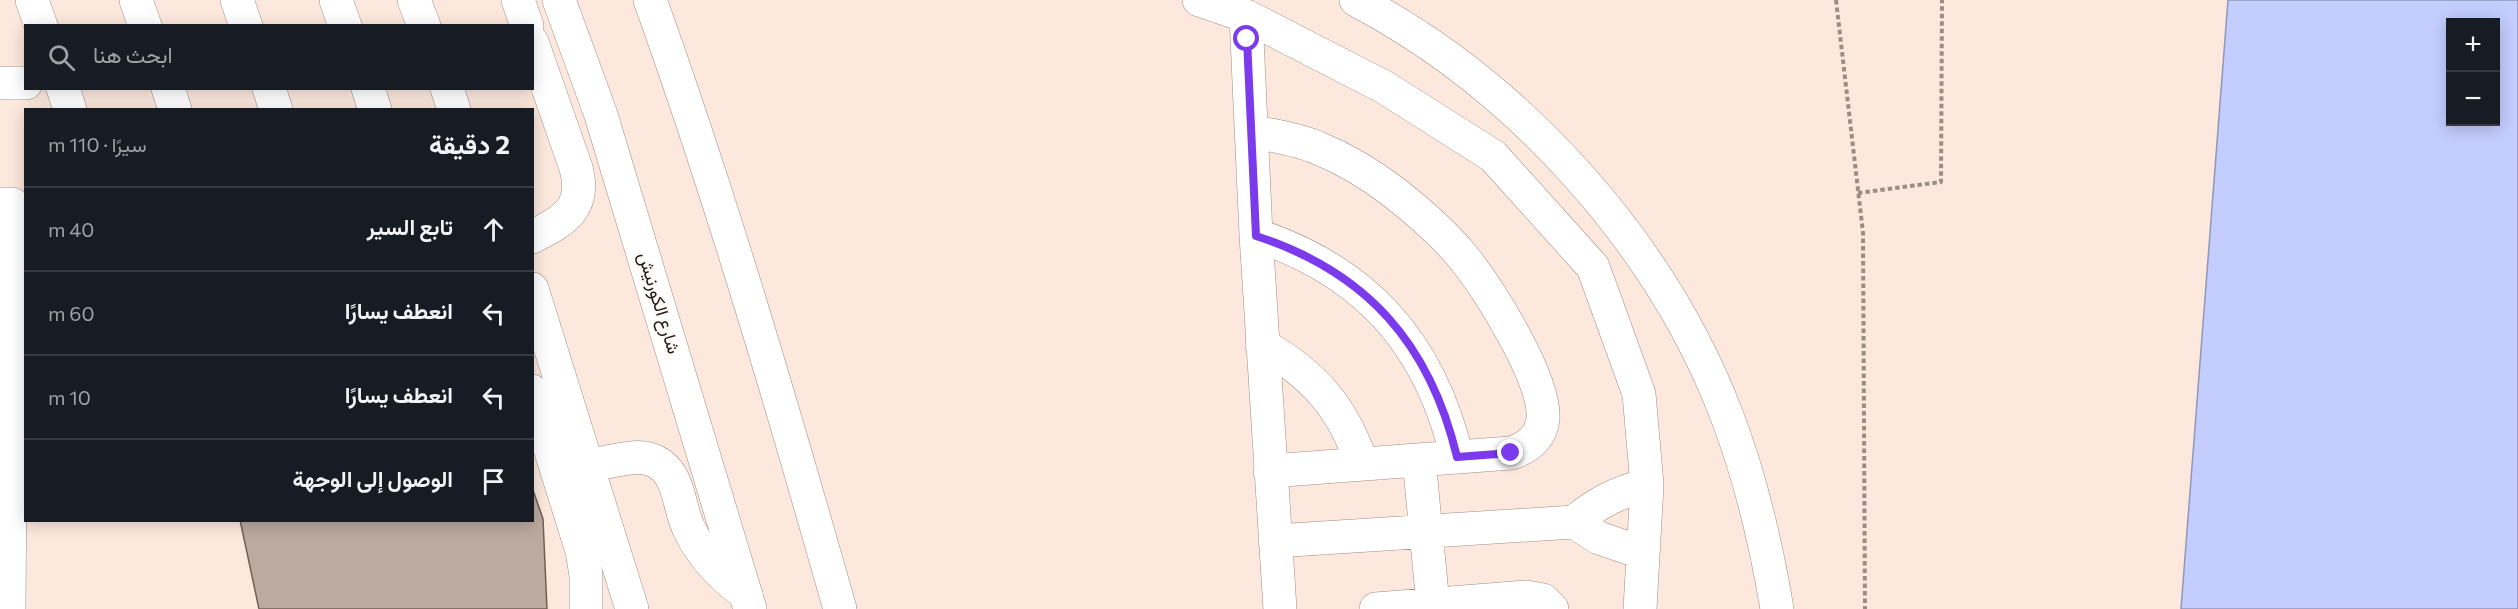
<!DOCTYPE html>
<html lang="ar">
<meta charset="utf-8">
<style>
:root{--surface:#171b24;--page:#20242c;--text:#f1f3f6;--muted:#9ea1a6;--line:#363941}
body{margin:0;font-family:Commissioner,Vazirmatn,sans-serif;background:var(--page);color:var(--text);direction:rtl}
.controls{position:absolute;right:18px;top:18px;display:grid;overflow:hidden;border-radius:0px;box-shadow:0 3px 15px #0003}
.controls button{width:54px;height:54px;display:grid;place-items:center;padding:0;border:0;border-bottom:2px solid var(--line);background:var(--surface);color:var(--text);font:30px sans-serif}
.stop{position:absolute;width:18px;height:18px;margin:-14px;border:4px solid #7c3aed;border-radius:50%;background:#fff}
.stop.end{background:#7c3aed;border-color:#fff;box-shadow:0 2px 6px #0008}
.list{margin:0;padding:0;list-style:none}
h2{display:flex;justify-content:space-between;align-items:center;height:78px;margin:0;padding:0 24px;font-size:26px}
h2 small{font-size:20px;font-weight:400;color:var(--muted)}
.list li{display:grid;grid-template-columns:39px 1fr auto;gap:18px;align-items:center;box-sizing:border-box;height:84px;padding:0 24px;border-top:2px solid var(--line)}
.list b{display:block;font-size:22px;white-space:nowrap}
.list em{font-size:20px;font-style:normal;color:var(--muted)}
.icon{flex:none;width:33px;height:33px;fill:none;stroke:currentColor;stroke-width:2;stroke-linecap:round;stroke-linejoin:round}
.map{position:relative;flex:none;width:2518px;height:609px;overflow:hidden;direction:ltr}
.search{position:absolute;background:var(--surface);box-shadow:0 3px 15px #0003;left:24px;top:24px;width:510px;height:66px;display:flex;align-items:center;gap:15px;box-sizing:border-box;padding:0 21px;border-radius:0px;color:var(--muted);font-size:22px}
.panel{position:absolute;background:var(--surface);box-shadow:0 3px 15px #0003;left:24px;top:108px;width:510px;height:414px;border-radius:0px;direction:rtl}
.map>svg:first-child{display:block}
.water{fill:#c3cdfe;stroke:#9297b9;stroke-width:1.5;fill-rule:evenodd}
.building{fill:#bca99f;stroke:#716057;stroke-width:1.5}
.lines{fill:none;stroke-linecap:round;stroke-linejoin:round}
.minor-casing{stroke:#9f8d83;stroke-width:34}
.highway-casing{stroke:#9f8d83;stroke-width:34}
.path{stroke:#9b8d86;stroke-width:4;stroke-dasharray:4.5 3;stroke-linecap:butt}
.minor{stroke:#fff;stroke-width:33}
.highway{stroke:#fff;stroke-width:33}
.route{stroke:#7c3aed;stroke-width:8}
.labels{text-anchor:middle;stroke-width:4.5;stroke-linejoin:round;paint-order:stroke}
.street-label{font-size:18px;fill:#211a17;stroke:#fdf9f6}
</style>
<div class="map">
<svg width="2518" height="609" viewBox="0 0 2518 609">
<rect width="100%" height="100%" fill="#fce8dd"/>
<!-- water -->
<path class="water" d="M2228,0h290v609h-337zM2450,22h46v100h-46z"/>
<!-- building -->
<path class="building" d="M532,487l11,32 4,90h-288l-19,-89h292z"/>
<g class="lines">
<defs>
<path id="minor" d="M32,0l9,26
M136,0l9,26
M237,0l9,26
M336,0l9,26
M414,0l10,26
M518,0l9,26
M1199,0l47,16 138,71 109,69 100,111 46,127 8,91 -7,124
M1356,0c163,86 305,243 371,416 24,63 39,127 50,193
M1246,16l10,219 24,374
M532,42l44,126c11,40 -12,53 -44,69
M0,83h26
M63,88l7,22
M168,88l7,22
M269,88l7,22
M368,88l7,22
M447,88l7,22
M1252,131c21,5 46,8 66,17 27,11 55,28 78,46 24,19 48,40 67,63 25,31 83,122 80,162 -2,19 -16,29 -32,34l-241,18
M0,204h12l-3,405
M1256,235c111,37 174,109 201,222
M532,289l100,320
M1262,345c52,29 81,63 100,119
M532,391l50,160 4,24v34
M547,438c8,8 17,19 28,23 27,11 59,-15 85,3 20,14 19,45 29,65 13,27 33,48 57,65
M1419,460l14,144
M1574,522c23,-19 44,-30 73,-37
M1275,541l299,-19 25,16 44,15
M1376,609l150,-12 17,3 9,9"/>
<path id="highway" d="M559,0l42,115 149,494
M650,0c72,200 132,405 190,609"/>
</defs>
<!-- minor casing -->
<use href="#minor" class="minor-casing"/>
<!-- highway casing -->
<use href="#highway" class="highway-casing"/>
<!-- path -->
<path class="path" d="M1836,0l27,233 2,376
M1858,193l83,-11 1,-182"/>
<!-- minor -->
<use href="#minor" class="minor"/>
<!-- highway -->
<use href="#highway" class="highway"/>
</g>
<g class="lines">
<!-- route -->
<path class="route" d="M1247,39l9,197c111,36 174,108 201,221l54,-4"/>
</g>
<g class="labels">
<!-- street labels -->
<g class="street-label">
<text transform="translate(659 303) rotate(73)" y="6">شارع الكورنيش</text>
</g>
</g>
</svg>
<div class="controls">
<button>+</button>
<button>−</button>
</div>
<div class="stop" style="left:1247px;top:39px"></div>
<div class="stop end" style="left:1511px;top:453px"></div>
<div class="search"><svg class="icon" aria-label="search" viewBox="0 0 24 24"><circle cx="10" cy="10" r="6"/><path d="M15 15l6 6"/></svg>ابحث هنا</div>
<section class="panel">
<h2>2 دقيقة<small>سيرًا · 110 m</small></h2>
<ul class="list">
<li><svg class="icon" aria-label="ahead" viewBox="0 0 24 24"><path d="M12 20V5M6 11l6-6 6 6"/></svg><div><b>تابع السير</b></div><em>40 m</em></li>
<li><svg class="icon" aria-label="left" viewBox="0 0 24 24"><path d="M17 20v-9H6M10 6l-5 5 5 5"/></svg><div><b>انعطف يسارًا</b></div><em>60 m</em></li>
<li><svg class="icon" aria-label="left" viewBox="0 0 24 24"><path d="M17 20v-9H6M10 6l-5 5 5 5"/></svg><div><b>انعطف يسارًا</b></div><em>10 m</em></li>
<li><svg class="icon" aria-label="arrive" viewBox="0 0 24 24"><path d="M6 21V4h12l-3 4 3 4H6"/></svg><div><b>الوصول إلى الوجهة</b></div></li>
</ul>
</section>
</div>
